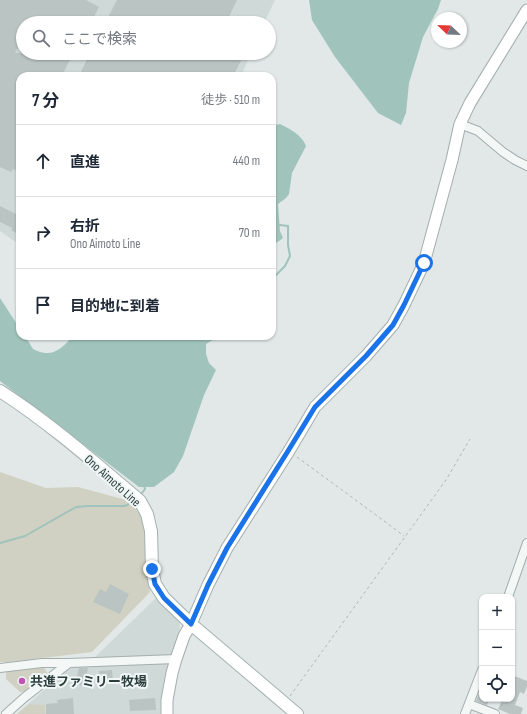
<!DOCTYPE html>
<html lang="ja">
<meta charset="utf-8">
<style>
:root{--surface:#fff;--page:#f6f6f7;--text:#1f2937;--muted:#747a83;--line:#e0e1e3}
body{margin:0;font-family:"Sofia Sans Condensed","Noto Sans JP",sans-serif;background:var(--page);color:var(--text)}
.controls{position:absolute;right:12px;bottom:12px;display:grid;overflow:hidden;border-radius:8px;box-shadow:0 1px 3px #0004}
.controls button{width:36px;height:36px;display:grid;place-items:center;padding:0;border:0;border-bottom:1px solid var(--line);background:var(--surface);color:var(--text);font:20px sans-serif}
.compass{position:absolute;left:431px;top:12px;width:36px;height:36px;border-radius:50%;background:var(--surface);box-shadow:0 1px 3px #0004;rotate:293deg}
.stop{position:absolute;width:12px;height:12px;margin:-9px;border:3px solid #1a73e8;border-radius:50%;background:#fff}
.stop.end{background:#1a73e8;border-color:#fff;box-shadow:0 1px 4px #0008}
.list{margin:0;padding:0;list-style:none}
h2{display:flex;justify-content:space-between;align-items:center;height:52px;margin:0;padding:0 16px;font-size:17px}
h2 small{font-size:13px;font-weight:400;color:var(--muted)}
.list li{display:grid;grid-template-columns:26px 1fr auto;gap:12px;align-items:center;box-sizing:border-box;height:72px;padding:0 16px;border-top:1px solid var(--line)}
.list b{display:block;font-size:15px;white-space:nowrap}
.list p{margin:0;font-size:13px;white-space:nowrap;color:var(--muted)}
.list em{font-size:13px;font-style:normal;color:var(--muted)}
.icon{flex:none;width:22px;height:22px;fill:none;stroke:currentColor;stroke-width:2;stroke-linecap:round;stroke-linejoin:round}
.map{position:relative;flex:none;width:527px;height:714px;overflow:hidden}
.search{position:absolute;background:var(--surface);box-shadow:0 1px 3px #0004;left:16px;top:16px;width:260px;height:44px;display:flex;align-items:center;gap:10px;box-sizing:border-box;padding:0 14px;border-radius:22px;color:var(--muted);font-size:15px}
.panel{position:absolute;background:var(--surface);box-shadow:0 1px 3px #0004;left:16px;top:72px;width:260px;height:268px;border-radius:12px}
.map>svg:first-child{display:block}
.built{fill:#cfdad8}
.green{fill:#d1d1c3}
.water{fill:#a0c4bc}
.lines{fill:none;stroke-linecap:round;stroke-linejoin:round}
.stream{stroke:#a0c4bc;stroke-width:2}
.building{fill:#b9c4c3}
.street-casing{stroke:#a3aead;stroke-width:10}
.secondary-casing{stroke:#a3aead;stroke-width:13}
.primary-casing{stroke:#a2b2b0;stroke-width:14}
.path{stroke:#afb8b7;stroke-width:1;stroke-dasharray:3 3;stroke-linecap:butt}
.street{stroke:#f3f7f6;stroke-width:8}
.secondary{stroke:#fff;stroke-width:11}
.primary{stroke:#fff;stroke-width:12}
.route{stroke:#1a73e8;stroke-width:5}
.poi-dot{fill:#bf54b4;stroke:#f0f6f5;stroke-width:1.5}
.labels{text-anchor:middle;stroke-width:4;stroke-linejoin:round;paint-order:stroke}
.street-label{font-size:13px;fill:#2b3e3c;stroke:#f0f6f5}
.poi-label{font-size:13px;font-weight:bold;fill:#2b3e3c;stroke:#f0f6f5;text-anchor:start}
</style>
<div class="map">
<svg width="527" height="714" viewBox="0 0 527 714">
<rect width="100%" height="100%" fill="#e1e8e7"/>
<!-- built -->
<path class="built" d="M0,0h275l-11,23h-241v30h228l-10,23h-221v168l-9,-5 -11,-8z
M157,597l22,21 1,10 -1,8 -14,39 -4,24 1,15h-145l52,-46 26,-11z"/>
<!-- green -->
<path class="green" d="M0,472l46,16 32,-1 48,13 17,16 3,41 4,35 -58,60 -82,10h-10z
M43,666l6,10 -25,16h-4l-14,-13v-8z
M29,704l16,1v9h-28z"/>
<!-- water -->
<path class="water" d="M309,0h132l-3,9 -15,28 -14,46 -3,30 -5,12 -23,-12 -43,-56 -23,-37z
M280,124c10,5 22,11 26,22l-14,27 -3,21 -3,4 -8,6 2,27 3,7 -11,8v-120z
M0,298l20,31v7h5l8,13c4,2 9,4 13,4 10,1 21,-9 26,-17h147l-13,8v10l3,9 7,7 -12,25 -21,61 -9,16 -20,15h-15l-139,-106z"/>
<g class="lines">
<!-- stream -->
<path class="stream" d="M272,224l16,2v19l2,11 -5,10 -13,13
M142,493l3,-4 -1,-4
M0,543l25,-7 51,-29 12,-1h37l6,-3"/>
</g>
<!-- building -->
<path class="building" d="M0,0h86l13,7 -8,16h-68v14l-8,16h58l-11,23h-42v90l-2,5 -5,-2 -2,3 -11,-5z
M117,0h120l-11,23h-121z
M90,53h123l10,5 3,-5h19l-12,23h-154z
M0,206l20,10v19l-9,-5 1,-2 -12,-6z
M110,584l19,10 -9,20 -27,-12 7,-13 6,3z
M79,668h9l-4,18 -9,-2z
M112,670l1,12 -13,1 -1,-12z
M512,675l15,6v5l-3,8 -4,-2 -5,13 8,3 -2,6h-11l-12,-5 5,-10h9z
M482,685v14h7l-2,6 -11,-4z
M73,698l1,16h-28v-10l12,-1 -1,-3z
M155,698l1,12 -26,1 -1,-11z"/>
<g class="lines">
<defs>
<path id="street" d="M460,124l18,7 25,21 12,8 12,6
M508,597l19,-54
M0,668l42,-5h27l107,-4
M469,704l26,10
M6,714l19,-17 44,-34
M465,714l17,-44"/>
<path id="secondary" d="M167,714v-14l5,-27 4,-14 8,-23 7,-12 17,-39 19,-37 62,-97 26,-44 51,-51 27,-31 11,-20 20,-42 28,-103 8,-36 10,-21 57,-93"/>
<path id="primary" d="M0,391c50,32 95,72 140,110l7,13 4,17 1,38 3,15 9,14 27,26 106,90"/>
</defs>
<!-- street casing -->
<use href="#street" class="street-casing"/>
<!-- secondary casing -->
<use href="#secondary" class="secondary-casing"/>
<!-- primary casing -->
<use href="#primary" class="primary-casing"/>
<!-- path -->
<path class="path" d="M297,457l79,58 28,21
M290,696l156,-216 24,-41
M501,707l2,-6"/>
<!-- street -->
<use href="#street" class="street"/>
<!-- secondary -->
<use href="#secondary" class="secondary"/>
<!-- primary -->
<use href="#primary" class="primary"/>
</g>
<g class="lines">
<!-- route -->
<path class="route" d="M152,569l3,15 9,14 27,26 17,-39 19,-37 61,-97 27,-44 51,-51 27,-31 11,-20 20,-42"/>
</g>
<!-- markers -->
<circle class="poi-dot" cx="22" cy="681" r="4"/>
<g class="labels">
<!-- street labels -->
<g class="street-label">
<text transform="translate(113 480) rotate(42)" y="5">Ono Aimoto Line</text>
</g>
<!-- poi labels -->
<g class="poi-label">
<text x="30" y="686">共進ファミリー牧場</text>
</g>
</g>
</svg>
<div class="controls">
<button>+</button>
<button>−</button>
<button><svg class="icon" aria-label="locate" viewBox="0 0 24 24"><circle cx="12" cy="12" r="6"/><path d="M12 2v4M12 18v4M2 12h4M18 12h4"/></svg></button>
</div>
<svg class="compass" viewBox="-18 -18 36 36"><path d="M0-13l5 13h-10z" fill="#e53935"/><path d="M0 13l5-13h-10z" fill="#747a83"/></svg>
<div class="stop" style="left:424px;top:263px"></div>
<div class="stop end" style="left:152px;top:569px"></div>
<div class="search"><svg class="icon" aria-label="search" viewBox="0 0 24 24"><circle cx="10" cy="10" r="6"/><path d="M15 15l6 6"/></svg>ここで検索</div>
<section class="panel">
<h2>7 分<small>徒歩 · 510 m</small></h2>
<ul class="list">
<li><svg class="icon" aria-label="ahead" viewBox="0 0 24 24"><path d="M12 20V5M6 11l6-6 6 6"/></svg><div><b>直進</b></div><em>440 m</em></li>
<li><svg class="icon" aria-label="right" viewBox="0 0 24 24"><path d="M7 20v-9h11M14 6l5 5-5 5"/></svg><div><b>右折</b><p>Ono Aimoto Line</p></div><em>70 m</em></li>
<li><svg class="icon" aria-label="arrive" viewBox="0 0 24 24"><path d="M6 21V4h12l-3 4 3 4H6"/></svg><div><b>目的地に到着</b></div></li>
</ul>
</section>
</div>
